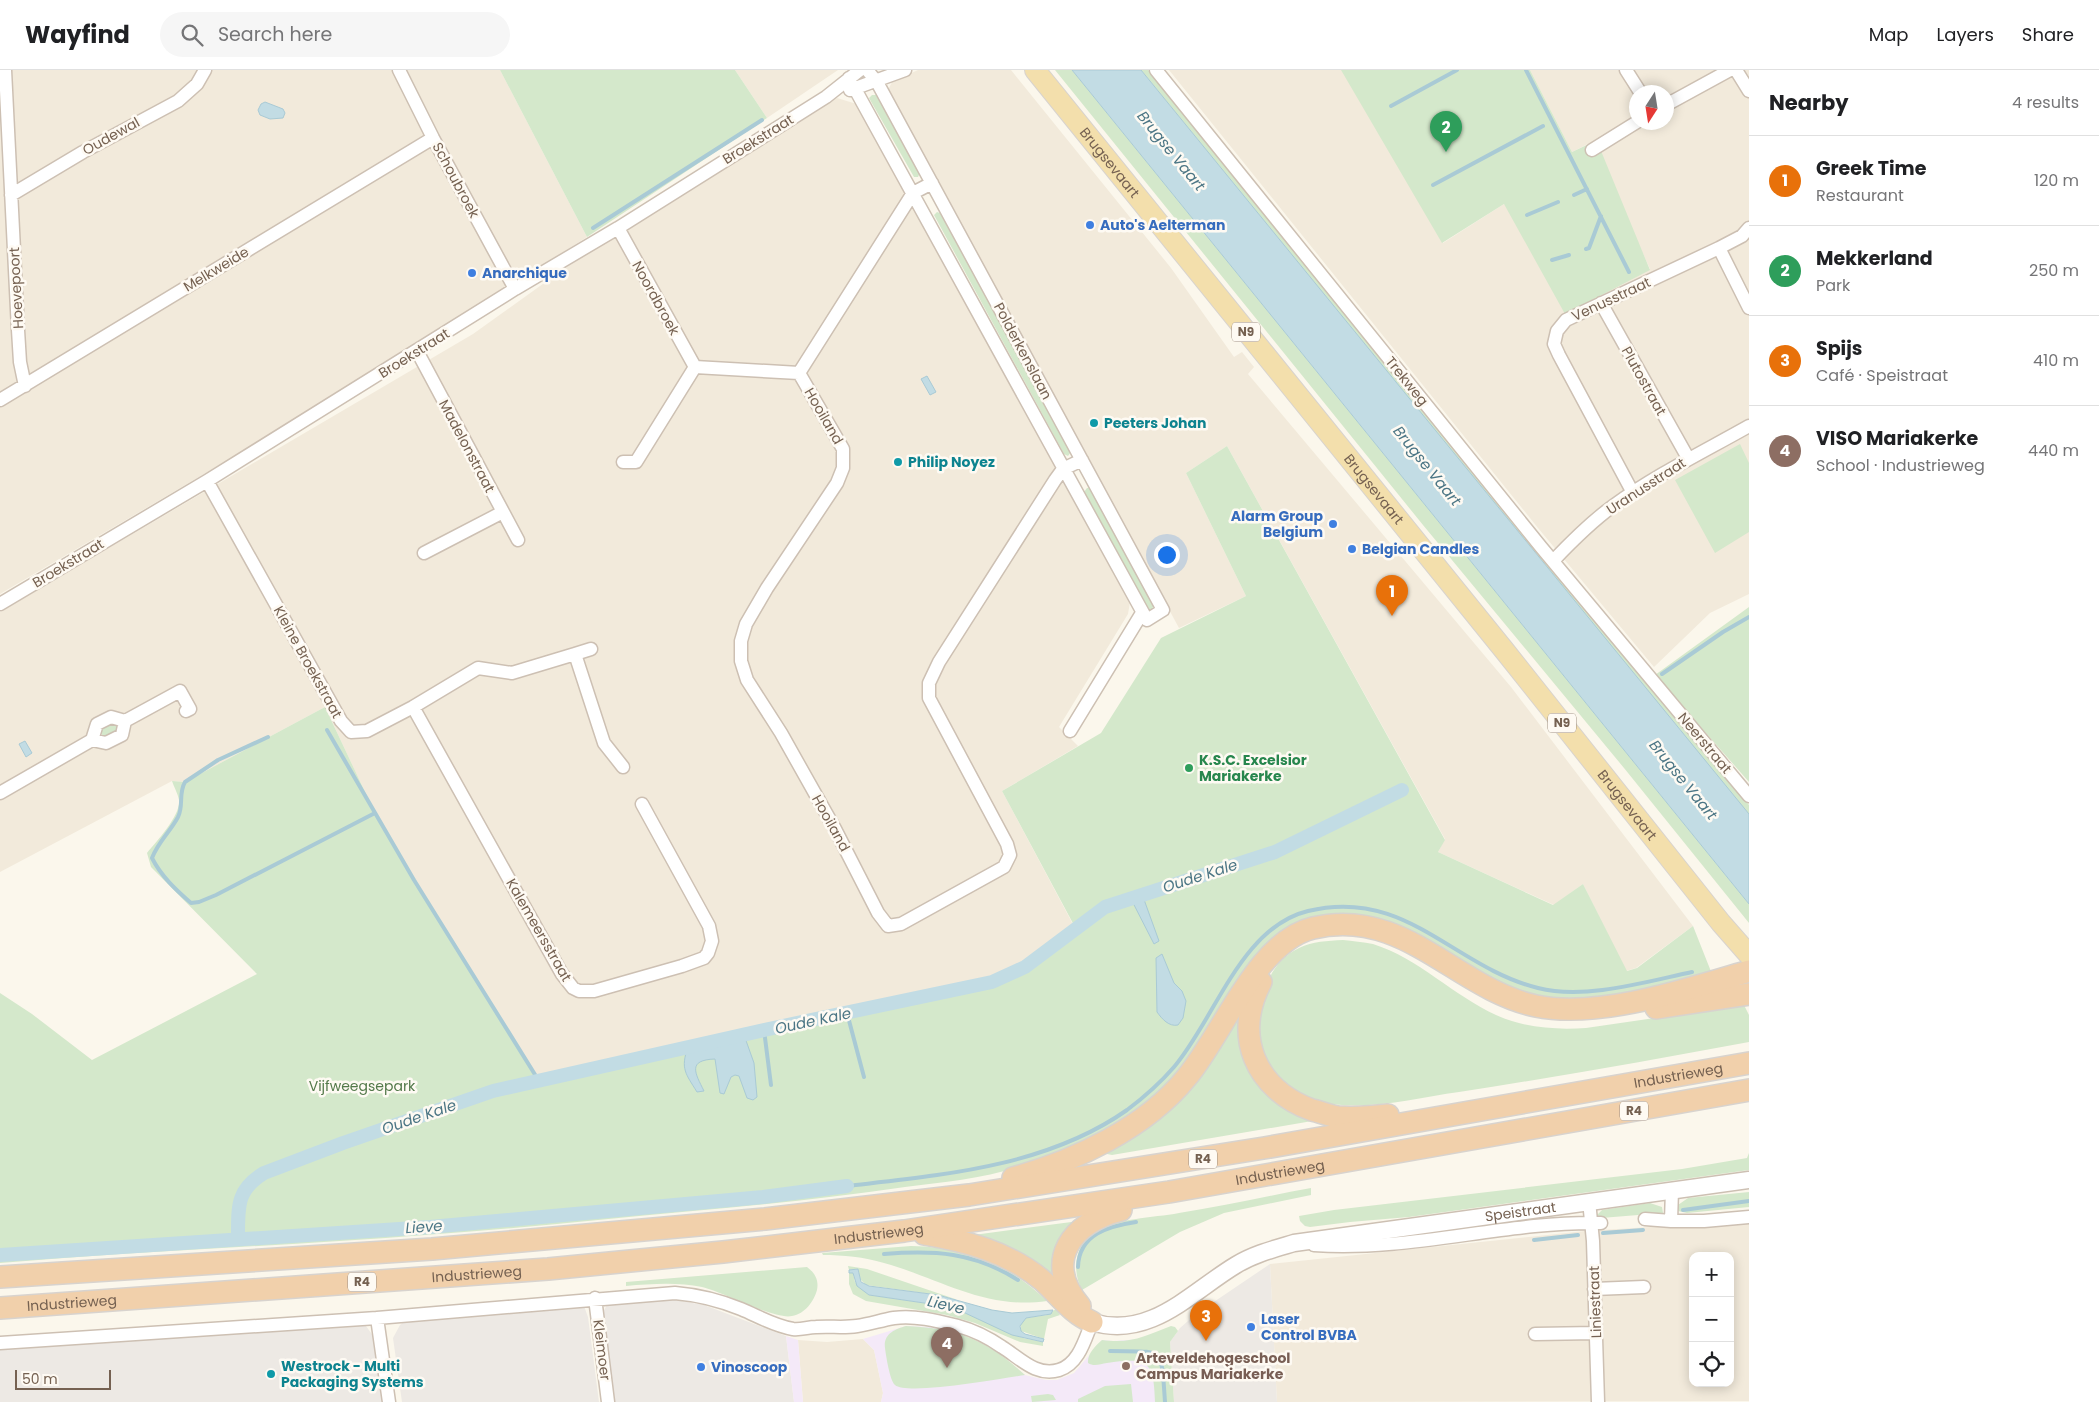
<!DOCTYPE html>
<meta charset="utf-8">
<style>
:root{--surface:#fff;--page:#f6f6f6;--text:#202124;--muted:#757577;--line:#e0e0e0;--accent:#ea580c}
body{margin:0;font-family:Poppins,sans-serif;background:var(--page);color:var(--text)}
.controls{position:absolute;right:15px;bottom:15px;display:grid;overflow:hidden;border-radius:10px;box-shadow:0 2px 12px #0003}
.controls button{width:45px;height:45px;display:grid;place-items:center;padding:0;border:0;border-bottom:1px solid var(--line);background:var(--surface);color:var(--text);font:25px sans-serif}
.compass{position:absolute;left:1629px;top:15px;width:45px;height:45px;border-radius:50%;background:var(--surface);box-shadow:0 2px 12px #0003;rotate:192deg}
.scale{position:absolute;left:15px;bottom:12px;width:96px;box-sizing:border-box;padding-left:5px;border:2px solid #756151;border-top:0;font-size:14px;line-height:18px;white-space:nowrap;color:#756151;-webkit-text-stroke:4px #fefaf3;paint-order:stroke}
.you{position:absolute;left:1166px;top:484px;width:18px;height:18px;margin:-12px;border:4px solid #fff;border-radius:50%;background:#1a73e8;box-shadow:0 0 0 8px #1a73e833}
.badge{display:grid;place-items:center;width:32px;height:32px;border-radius:50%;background:var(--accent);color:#fff;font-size:16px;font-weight:700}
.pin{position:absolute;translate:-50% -41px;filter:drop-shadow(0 1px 2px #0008)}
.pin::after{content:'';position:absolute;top:26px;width:18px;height:15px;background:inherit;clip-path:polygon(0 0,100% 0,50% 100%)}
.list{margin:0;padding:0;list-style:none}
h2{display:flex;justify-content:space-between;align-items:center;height:65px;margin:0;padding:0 20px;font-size:21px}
h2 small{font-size:16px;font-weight:400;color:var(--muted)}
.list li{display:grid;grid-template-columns:32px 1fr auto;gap:15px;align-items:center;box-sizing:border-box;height:90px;padding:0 20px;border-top:1px solid var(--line)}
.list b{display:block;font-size:19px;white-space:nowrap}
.list p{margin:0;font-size:16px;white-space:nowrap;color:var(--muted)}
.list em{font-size:16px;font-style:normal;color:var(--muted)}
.icon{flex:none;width:28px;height:28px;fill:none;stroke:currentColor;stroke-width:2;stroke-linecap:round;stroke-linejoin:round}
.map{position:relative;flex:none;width:1749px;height:1332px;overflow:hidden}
header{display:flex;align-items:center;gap:30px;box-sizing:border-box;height:70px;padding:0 25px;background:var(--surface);border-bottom:1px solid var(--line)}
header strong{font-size:24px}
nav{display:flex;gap:28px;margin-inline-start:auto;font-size:18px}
.search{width:350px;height:45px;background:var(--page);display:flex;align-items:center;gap:12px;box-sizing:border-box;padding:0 18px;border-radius:28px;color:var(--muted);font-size:19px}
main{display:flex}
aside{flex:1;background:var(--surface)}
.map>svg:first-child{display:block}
.residential{fill:#f2eadb;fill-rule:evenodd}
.industrial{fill:#ede9e4}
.education{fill:#f4e9f8}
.green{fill:#d4e8cb}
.water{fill:#c2dce4;stroke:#a9cad5}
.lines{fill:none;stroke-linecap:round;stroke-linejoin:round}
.stream{stroke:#a9cad5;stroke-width:4}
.canal{stroke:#c2dce4;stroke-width:14}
.minor-casing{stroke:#cdc0b3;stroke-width:15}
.tertiary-casing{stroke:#cdc0b3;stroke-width:19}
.primary-casing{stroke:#d8d3ce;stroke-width:22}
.trunk-casing{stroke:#d8d3ce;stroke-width:24}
.minor{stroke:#fff;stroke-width:12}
.tertiary{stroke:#fff;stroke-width:16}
.primary{stroke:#f3dfac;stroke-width:20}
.trunk{stroke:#f1d0ab;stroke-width:21}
.shop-dot{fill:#3f7fe0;stroke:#fefaf3;stroke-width:2}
.culture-dot{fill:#0f9aa8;stroke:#fefaf3;stroke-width:2}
.leisure-dot{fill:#2e9e5b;stroke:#fefaf3;stroke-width:2}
.education-dot{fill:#8d6e63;stroke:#fefaf3;stroke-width:2}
.labels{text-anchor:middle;stroke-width:5;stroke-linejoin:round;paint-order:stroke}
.shield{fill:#fefaf3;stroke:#9e8f82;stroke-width:1}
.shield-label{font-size:12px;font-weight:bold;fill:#756151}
.street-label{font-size:14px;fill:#756151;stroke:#fefaf3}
.shop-label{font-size:14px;font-weight:bold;fill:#366cbe;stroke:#fefaf3;text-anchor:start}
.culture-label{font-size:14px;font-weight:bold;fill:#0d838f;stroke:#fefaf3;text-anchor:start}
.leisure-label{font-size:14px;font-weight:bold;fill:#27864d;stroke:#fefaf3;text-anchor:start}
.park-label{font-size:14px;fill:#53794a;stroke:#fefaf3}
.education-label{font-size:14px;font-weight:bold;fill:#785e54;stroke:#fefaf3;text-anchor:start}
.water-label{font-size:15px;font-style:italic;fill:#4c7685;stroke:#fefaf3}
</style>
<header>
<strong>Wayfind</strong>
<div class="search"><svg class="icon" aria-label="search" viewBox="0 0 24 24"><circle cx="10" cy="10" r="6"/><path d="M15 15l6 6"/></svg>Search here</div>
<nav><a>Map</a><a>Layers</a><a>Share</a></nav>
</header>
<main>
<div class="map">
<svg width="1749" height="1332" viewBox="0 0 1749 1332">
<rect width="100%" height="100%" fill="#fbf7ec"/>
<!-- residential -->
<path class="residential" d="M0,0h500l87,167 -242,154 -345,203z
M735,0h103l-71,48z
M918,0h93l160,198 63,89 8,-5 12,15 -6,7 263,313 182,239 -57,42 -10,3 -43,-87 -29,21 -116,-53 7,-13 -218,-393 -41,27 60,123 -67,32 -291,-538 4,-8z
M1169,0h173l101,173 61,-39 124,77 22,-12 -58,-127 -20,10 -42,-82h219v524l-39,19 -56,54 -116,-139zM1636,22h30v30h-30z
M837,28l23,7 270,497 -2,12 -69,113 19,19 -76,45 74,139 -51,37 -33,15 -228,48 -225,51 -125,-201 -39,-67 -50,-106 -140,75 -13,-1 -172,91v-260l473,-278 99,-71z
M1749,1151v180l-472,1 -7,-138 315,-33zM1693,1186h37v127h-37z
M863,1269l11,11 9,43 -2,9h-78l-5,-62 29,2z"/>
<!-- industrial -->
<path class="industrial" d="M1270,1194l7,138h-103l-4,-60 10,-14 16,-14z
M664,1228l40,7 82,31 8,66h-181l-12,-86 7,-13z
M584,1236l4,11 11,85h-197l-9,-64 7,-13 6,-6z
M363,1252l11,15 8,65h-382v-54z"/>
<!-- education -->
<path class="education" d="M906,1256l26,1 56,18 37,30 21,5h11l17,-7 28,-33 11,1 29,-2 18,-8 14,71h-293l2,-9 -9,-43 -11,-11z
M786,1266l12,4 5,62h-9z"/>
<!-- green -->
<path class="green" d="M500,0h235l32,48 -180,119z
M1055,0h17l677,834v19l-125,-155 -201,-243z
M1141,0h7l601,735v10z
M1341,0h189l42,82 21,-10 6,4 51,124 -85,44 -61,-110 -62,39z
M872,25h4l44,78 -2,4h-4l-45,-79z
M937,142l3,1 131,239 -3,4 -4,-2 -130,-239z
M1740,374l9,19v69l-34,21 -40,-73z
M1227,376l218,394 -7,12 115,53 30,-21 44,87 10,-3 56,-42 19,48c-55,13 -117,34 -173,22 -81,-16 -139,-105 -231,-77 -62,19 -89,105 -128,152 -38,47 -94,70 -148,91 -40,16 -85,20 -127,25 -71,10 -141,18 -212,24 -89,8 -178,18 -268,24 -141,11 -283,16 -425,28v-270l32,21 60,46 165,-86 -106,-107 -4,-14c10,-12 34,-38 32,-53 -1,-6 -5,-13 -7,-19l13,1 140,-75 50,106 39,67 125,201 225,-51 228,-48 33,-15 51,-38 -74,-138 99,-58 60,-95 85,-42 -60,-123z
M1092,417l63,117 -3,5h-3l-3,-5 -62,-112 3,-4z
M1749,537v175l-94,-107z
M110,653h6l3,7 -14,7 -3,-2v-7z
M1343,870c9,1 21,2 30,4 45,14 81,52 123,71 28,13 60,15 90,13l158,-23 5,10v27c-96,18 -193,35 -290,50 -45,6 -97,21 -142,9 -35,-9 -57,-38 -61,-73 0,-9 5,-21 7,-30 5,-22 14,-39 36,-50 14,-7 28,-7 44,-8z
M1245,929l-2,49 75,72 -206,35 -10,-2 28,-22z
M1749,1083v17l-340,47 -59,5 -40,5 -5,-1 -5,-5 -1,-5 35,-6 348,-41 65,-11z
M1311,1118v7l-87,18 -44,19 -98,58c-10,-18 -8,-45 12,-58 21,-14 59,-14 85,-19 44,-7 88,-17 132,-25z
M1749,1122v15l-62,6 -9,-2v-6l10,-7z
M1650,1133l12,4 1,6 -62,5 -5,-2 6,-6z
M1079,1151l-22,58 -91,-43z
M911,1176c54,1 97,17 136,55 -62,9 -106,-22 -163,-38 -20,-6 -41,-8 -61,-8l-1,-2z
M848,1196l19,3 91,31 -20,-5 -72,-10 -6,-6 -2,-10 -9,1z
M807,1197c8,6 12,13 10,23 -3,11 -12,24 -25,26 -18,4 -68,-24 -90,-29 -25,-5 -51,-3 -76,-1v-4z
M849,1203h4l2,9 14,13 62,9 32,8 60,26 20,4v4l-23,-4 -45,-19 -28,-8 -81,-14 -13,-7 -4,-10z
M1056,1239l4,6 -12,4 -4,20 -23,-8v-8l5,-5 21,-3z
M906,1256c52,2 81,14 119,49 -20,3 -118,21 -130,10 -5,-4 -9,-29 -10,-37 -2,-14 10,-19 21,-22z
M1171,1256l4,1 3,4 -8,11 4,60h-19c-1,-41 -7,-45 -48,-39 -7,1 -13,4 -19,0 -1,-9 8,-18 14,-23 30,4 43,-4 69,-14z
M1131,1314l2,18h-55v-3l27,-13z
M1048,1324l5,1 3,5 -24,2 -1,-6z"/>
<!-- water -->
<path class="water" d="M1072,0h69l608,744v90z
M265,32l18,7 2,4 -2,5 -13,1 -10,-4 -2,-5 3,-6z
M927,306l9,16 -6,3 -9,-16z
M25,671l7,12 -6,4 -7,-13z
M1142,824l17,47 -5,3 -24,-47z
M1162,884l12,29 8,8 4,10 -3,17 -5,7c-9,2 -16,-6 -21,-13l-1,-54z
M744,965l10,28 3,34 -4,3 -6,-2 -8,-22 -4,-1 -4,2 -7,17 -4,-1 -5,-34c-28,1 -20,14 -11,32l-7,1c-11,-18 -17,-23 -9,-45z
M858,1199l3,13 8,4 69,9 54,15 20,3 41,-3 -2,4 -25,4 -6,8 1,5 4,3 19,5 -1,3 -31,-7 -49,-23 -32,-8 -62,-9 -12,-9 -4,-13h-4v-3z"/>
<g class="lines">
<!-- stream -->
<path class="stream" d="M1526,0l103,202
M1391,36l66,-36
M1433,115l110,-59
M1574,125l13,-6
M1527,145l31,-13
M593,158l169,-108
M1586,179l3,-1 12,-32
M1552,190l17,-5
M1662,604l61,-42 26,-15
M327,660l87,150 125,201
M268,667l-50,23 -33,22c-7,12 -1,23 -7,35 -8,15 -20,25 -26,41 9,18 24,32 39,45l8,-1 17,-7 159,-82
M847,943l17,64
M764,960l7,55
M847,1116c95,-11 199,-19 280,-76 16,-12 34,-28 47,-43 41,-48 67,-140 134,-156 98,-24 145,56 230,77 47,12 107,-6 154,-16
M1683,1140l66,-9
M1603,1163l40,-3
M1534,1170l44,-5
M884,1184c50,-4 90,-2 134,26
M1078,1197c1,-33 31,-41 58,-45
M1110,1281c55,1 51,-6 55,51"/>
<!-- canal -->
<path class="canal" d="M238,1163c0,-29 0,-44 26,-60l79,-30 150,-52 271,-61 228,-48 33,-15 80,-60 170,-55 127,-62
M0,1185l430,-28 333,-30 84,-11"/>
<defs>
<path id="minor" d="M5,0l13,260 2,32 5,24
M399,0l34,68 82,151
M1156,0l385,477 208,249
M1626,0l14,22
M1736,0l13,21
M849,8l298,542 16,-10 -286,-528 -10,-12
M850,20l55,-20
M1666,35l64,-35
M1592,80l45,-28
M932,113l-19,10 -114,180 44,76v19l-6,15 -70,105 -21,36 -5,17v20l6,19 34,53 54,96 43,84 10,13 13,-2 103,-57 6,-12 -3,-11 -78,-146v-15l10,-21 116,-182 8,-11 19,-9
M11,125l72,-43 95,-51 19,-17 8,-14
M618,158l77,139 -59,95h-13
M1719,178l30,60
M1601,233l87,155
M417,281l101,189
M695,297l104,6
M0,330l433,-262
M207,411l134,240 10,11 16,-1 46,-24 65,-39 34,5 63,-19 29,89 19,24
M1633,423l-74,-138 -5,-11 3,-13 9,-11 153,-72 23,-12 7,-8
M424,483l79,-41
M1553,491c19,-20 38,-39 60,-55 43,-31 90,-54 136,-80
M0,534l207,-123 308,-192 103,-61 208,-131 34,-27
M575,584l16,-5
M413,637l149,267 11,14 6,3h15l88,-25 22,-8 4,-5 4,-12 -3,-15 -67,-122
M125,651l55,-30 10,18 -4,2
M1070,661l72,-118
M0,723l92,-53 14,3 16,-8 3,-14 -14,-4 -14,7 -5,16
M1589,1131l4,40 5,161
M1645,1149l26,2h33l45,-4
M1671,1151l1,-31
M1314,1175c97,7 191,-24 287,-22
M1594,1219l50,-2
M595,1228l13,104
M377,1248l12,84
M1535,1264l61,-1
M0,1273l377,-25 298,-25c23,2 44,7 66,16 17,7 33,17 52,20 8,1 15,-2 23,-2 14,-1 28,1 41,-1 13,-2 25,-6 37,-8 21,-3 44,3 64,8 15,4 31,12 44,21 18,11 34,30 57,23 20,-6 26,-31 33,-48"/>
<g id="tertiary">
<path id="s1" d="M1092,1252c58,18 99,-30 144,-57 18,-11 38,-16 58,-22l455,-63"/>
</g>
<g id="primary">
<path id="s2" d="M1035,0l469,580 217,273 28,32"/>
</g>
<g id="trunk">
<path d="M1261,912c-28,54 -6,107 51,128 9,2 18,6 26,7 16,1 33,0 50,-2"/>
<path d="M1656,938l93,-14"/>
<path d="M1013,1108c62,-17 133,-50 174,-101 36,-43 70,-136 126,-149 91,-22 143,61 223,78 63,13 152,-17 213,-35"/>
<path d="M924,1164c42,7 84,18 118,46 17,15 29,33 50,42"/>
<path id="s3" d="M0,1207l432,-28 333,-30 204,-24 295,-47 485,-85"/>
<path d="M1080,1236c-38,-45 -8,-84 41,-96"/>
<path id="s4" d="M0,1238l548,-39 175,-17 181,-21 265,-39 580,-102"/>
</g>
</defs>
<!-- minor casing -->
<use href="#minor" class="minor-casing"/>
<!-- tertiary casing -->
<use href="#tertiary" class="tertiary-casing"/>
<!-- primary casing -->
<use href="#primary" class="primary-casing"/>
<!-- trunk casing -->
<use href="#trunk" class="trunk-casing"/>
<!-- minor -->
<use href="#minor" class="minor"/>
<!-- tertiary -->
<use href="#tertiary" class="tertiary"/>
<!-- primary -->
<use href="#primary" class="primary"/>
<!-- trunk -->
<use href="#trunk" class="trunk"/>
</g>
<!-- markers -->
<g class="shop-dot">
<circle cx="1090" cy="155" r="5"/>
<circle cx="472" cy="203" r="5"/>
<circle cx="1333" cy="454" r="5"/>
<circle cx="1352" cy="479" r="5"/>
<circle cx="1251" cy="1257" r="5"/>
<circle cx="701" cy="1297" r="5"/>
</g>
<g class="culture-dot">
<circle cx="1094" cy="353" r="5"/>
<circle cx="898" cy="392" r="5"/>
<circle cx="271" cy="1304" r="5"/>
</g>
<circle class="leisure-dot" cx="1189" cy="698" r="5"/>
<circle class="education-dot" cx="1126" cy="1296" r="5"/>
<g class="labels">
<!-- shield labels -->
<g class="shield">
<rect x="1232" y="252.5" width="28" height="19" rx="4"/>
<rect x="1548" y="643.5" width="28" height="19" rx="4"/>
<rect x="1620" y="1031.5" width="28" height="19" rx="4"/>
<rect x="1189" y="1079.5" width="28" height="19" rx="4"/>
<rect x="348" y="1202.5" width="28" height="19" rx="4"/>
</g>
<g class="shield-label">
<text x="1246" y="266">N9</text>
<text x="1562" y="657">N9</text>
<text x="1634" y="1045">R4</text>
<text x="1203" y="1093">R4</text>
<text x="362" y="1216">R4</text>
</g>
<!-- street labels -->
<g class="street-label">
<text transform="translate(111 66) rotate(-29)" y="5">Oudewal</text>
<text transform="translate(758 69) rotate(-32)" y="5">Broekstraat</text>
<text dy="5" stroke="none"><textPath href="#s2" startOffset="119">Brugsevaart</textPath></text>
<text transform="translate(456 110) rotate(62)" y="5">Schoubroek</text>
<text transform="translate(216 199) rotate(-31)" y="5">Melkweide</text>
<text transform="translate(16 218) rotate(-93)" y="5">Hoevepoort</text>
<text transform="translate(656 228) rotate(61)" y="5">Noordbroek</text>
<text transform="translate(1611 229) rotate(-25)" y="5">Venusstraat</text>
<text transform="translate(1023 281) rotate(62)" y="5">Polderkenslaan</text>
<text transform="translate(414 283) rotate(-32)" y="5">Broekstraat</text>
<text transform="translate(1407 311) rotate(51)" y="5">Trekweg</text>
<text transform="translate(1644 311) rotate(61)" y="5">Plutostraat</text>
<text transform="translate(824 346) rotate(60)" y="5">Hooiland</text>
<text transform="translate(467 376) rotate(62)" y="5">Madelonstraat</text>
<text transform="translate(1646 416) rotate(-33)" y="5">Uranusstraat</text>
<text dy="5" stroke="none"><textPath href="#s2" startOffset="539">Brugsevaart</textPath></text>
<text transform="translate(68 493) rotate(-31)" y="5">Broekstraat</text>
<text transform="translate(308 592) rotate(61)" y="5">Kleine Broekstraat</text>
<text transform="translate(1705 673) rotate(50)" y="5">Neerstraat</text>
<text dy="5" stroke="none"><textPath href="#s2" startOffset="944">Brugsevaart</textPath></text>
<text transform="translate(831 753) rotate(61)" y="5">Hooiland</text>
<text transform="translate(539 860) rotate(60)" y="5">Kalemeersstraat</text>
<text dy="5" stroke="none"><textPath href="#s3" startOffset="1692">Industrieweg</textPath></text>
<text dy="5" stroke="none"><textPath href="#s4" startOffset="1288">Industrieweg</textPath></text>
<text dy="5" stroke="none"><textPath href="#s1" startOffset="452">Speistraat</textPath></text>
<text dy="5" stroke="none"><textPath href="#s4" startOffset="882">Industrieweg</textPath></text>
<text dy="5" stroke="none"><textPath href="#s4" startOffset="478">Industrieweg</textPath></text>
<text dy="5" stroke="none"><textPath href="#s4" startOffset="72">Industrieweg</textPath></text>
<text transform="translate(1595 1232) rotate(-92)" y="5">Liniestraat</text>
<text transform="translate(602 1280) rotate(83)" y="5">Kleimoer</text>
</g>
<!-- shop labels -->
<g class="shop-label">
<text x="1100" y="160">Auto's Aelterman</text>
<text x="482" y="208">Anarchique</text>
<text x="1323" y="451" text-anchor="end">Alarm Group<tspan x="1323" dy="16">Belgium</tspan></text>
<text x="1362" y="484">Belgian Candles</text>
<text x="1261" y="1254">Laser<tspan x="1261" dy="16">Control BVBA</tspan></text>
<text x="711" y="1302">Vinoscoop</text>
</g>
<!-- culture labels -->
<g class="culture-label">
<text x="1104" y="358">Peeters Johan</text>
<text x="908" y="397">Philip Noyez</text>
<text x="281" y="1301">Westrock - Multi<tspan x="281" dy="16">Packaging Systems</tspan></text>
</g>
<!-- leisure labels -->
<g class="leisure-label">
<text x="1199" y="695">K.S.C. Excelsior<tspan x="1199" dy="16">Mariakerke</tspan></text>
</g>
<!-- park labels -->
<g class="park-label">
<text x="362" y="1021">Vijfweegsepark</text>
</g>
<!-- education labels -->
<g class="education-label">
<text x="1136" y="1293">Arteveldehogeschool<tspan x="1136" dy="16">Campus Mariakerke</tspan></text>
</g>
<!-- water labels -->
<g class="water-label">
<text transform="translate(1171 81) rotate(51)" y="5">Brugse Vaart</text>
<text transform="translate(1427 396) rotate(51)" y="5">Brugse Vaart</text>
<text transform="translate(1683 710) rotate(51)" y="5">Brugse Vaart</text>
<text transform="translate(1200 806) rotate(-18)" y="5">Oude Kale</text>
<text transform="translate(813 951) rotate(-12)" y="5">Oude Kale</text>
<text transform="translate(419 1047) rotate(-19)" y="5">Oude Kale</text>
<text transform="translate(424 1157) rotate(-4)" y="5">Lieve</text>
<text transform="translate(946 1235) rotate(13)" y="5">Lieve</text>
</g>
</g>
</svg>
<div class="controls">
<button>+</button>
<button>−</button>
<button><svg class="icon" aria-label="locate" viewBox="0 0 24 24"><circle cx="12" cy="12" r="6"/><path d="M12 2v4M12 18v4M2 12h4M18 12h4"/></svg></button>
</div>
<svg class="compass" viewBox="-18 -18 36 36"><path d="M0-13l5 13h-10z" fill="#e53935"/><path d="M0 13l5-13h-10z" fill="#757577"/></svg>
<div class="scale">50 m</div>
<div class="you"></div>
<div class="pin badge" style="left:1392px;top:546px;background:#e8710a">1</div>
<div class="pin badge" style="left:1446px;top:82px;background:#2e9e5b">2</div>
<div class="pin badge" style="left:1206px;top:1271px;background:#e8710a">3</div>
<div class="pin badge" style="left:947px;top:1298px;background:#8d6e63">4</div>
</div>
<aside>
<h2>Nearby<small>4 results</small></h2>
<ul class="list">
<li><span class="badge" style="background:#e8710a">1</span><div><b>Greek Time</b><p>Restaurant</p></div><em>120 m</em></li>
<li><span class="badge" style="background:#2e9e5b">2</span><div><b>Mekkerland</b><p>Park</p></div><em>250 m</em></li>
<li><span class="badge" style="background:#e8710a">3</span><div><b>Spijs</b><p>Café · Speistraat</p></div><em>410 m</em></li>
<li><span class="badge" style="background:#8d6e63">4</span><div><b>VISO Mariakerke</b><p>School · Industrieweg</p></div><em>440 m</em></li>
</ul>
</aside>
</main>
